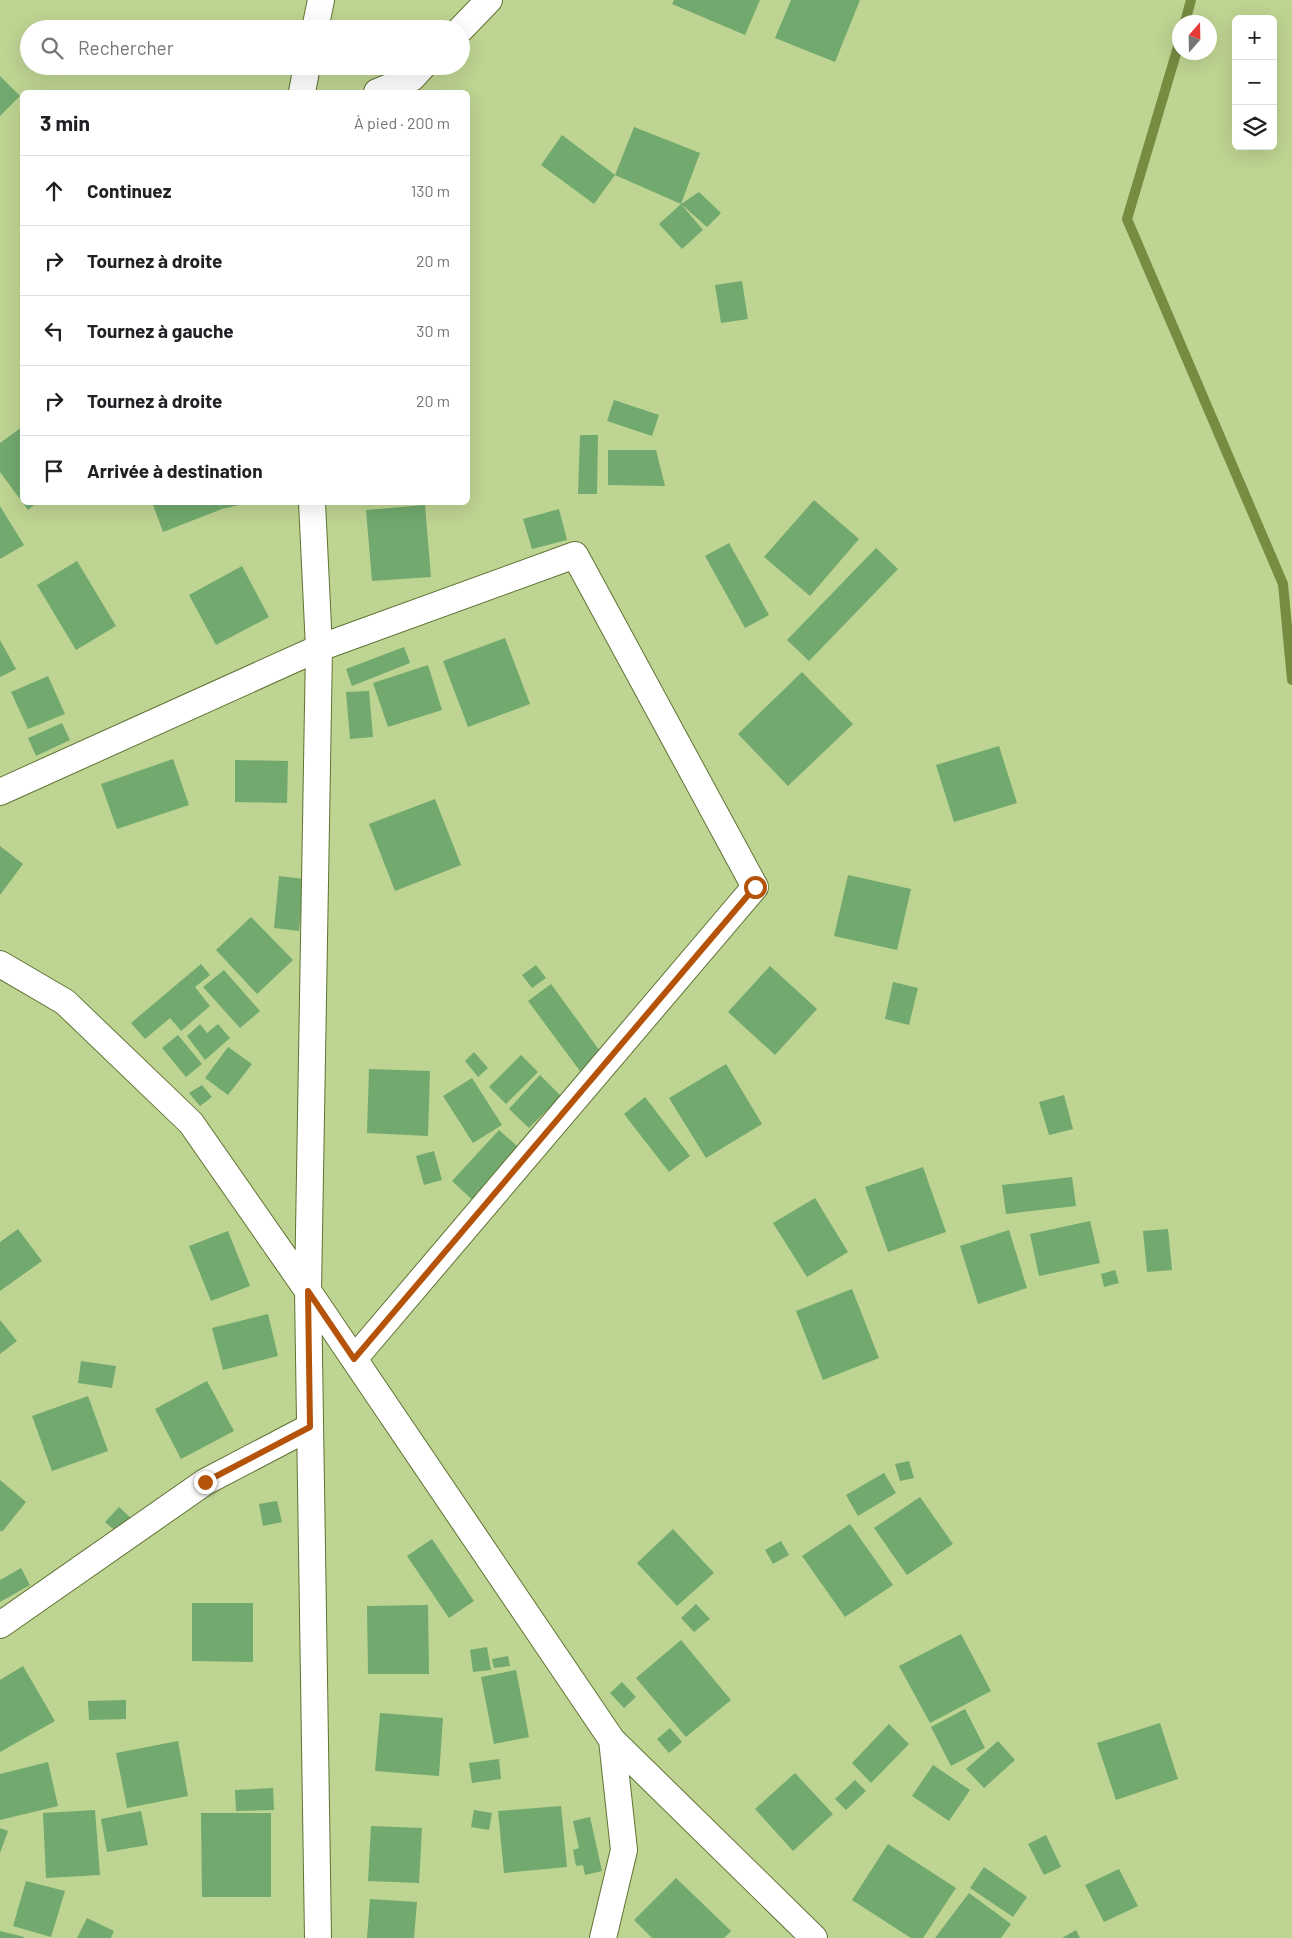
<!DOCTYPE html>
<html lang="fr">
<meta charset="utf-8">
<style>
:root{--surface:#fff;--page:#f2f2f2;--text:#202124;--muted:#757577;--line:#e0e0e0}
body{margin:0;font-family:Barlow,sans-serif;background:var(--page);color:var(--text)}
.controls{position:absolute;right:15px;top:15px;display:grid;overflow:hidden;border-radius:8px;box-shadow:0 5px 20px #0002}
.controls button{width:45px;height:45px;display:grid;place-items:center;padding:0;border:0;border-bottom:1px solid var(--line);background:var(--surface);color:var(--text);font:25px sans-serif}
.compass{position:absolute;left:1172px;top:15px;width:45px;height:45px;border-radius:50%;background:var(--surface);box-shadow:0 5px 20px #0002;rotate:20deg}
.stop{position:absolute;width:15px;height:15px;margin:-11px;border:4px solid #b45309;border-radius:50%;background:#fff}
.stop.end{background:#b45309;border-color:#fff;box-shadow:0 1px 5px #0008}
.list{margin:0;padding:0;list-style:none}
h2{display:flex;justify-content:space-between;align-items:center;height:65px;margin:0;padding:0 20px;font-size:21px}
h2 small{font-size:16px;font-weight:400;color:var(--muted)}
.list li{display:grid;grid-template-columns:32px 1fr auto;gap:15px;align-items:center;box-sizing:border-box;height:70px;padding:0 20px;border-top:1px solid var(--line)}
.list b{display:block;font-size:19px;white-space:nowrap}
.list em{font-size:16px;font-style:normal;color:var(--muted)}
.icon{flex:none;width:28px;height:28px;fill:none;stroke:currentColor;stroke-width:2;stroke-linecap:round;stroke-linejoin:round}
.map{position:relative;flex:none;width:1292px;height:1938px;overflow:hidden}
.search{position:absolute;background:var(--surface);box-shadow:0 5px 20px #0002;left:20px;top:20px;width:450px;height:55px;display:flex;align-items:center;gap:12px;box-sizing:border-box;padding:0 18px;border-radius:28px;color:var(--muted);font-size:19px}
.panel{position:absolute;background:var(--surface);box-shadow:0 5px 20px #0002;left:20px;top:90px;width:450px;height:415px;border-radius:8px}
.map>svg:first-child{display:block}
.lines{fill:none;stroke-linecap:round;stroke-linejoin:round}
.stream{stroke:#768c41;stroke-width:10}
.building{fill:#71a96e}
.street-casing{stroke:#607334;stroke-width:28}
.street{stroke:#fff;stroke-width:26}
.route{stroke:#b45309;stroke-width:6}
</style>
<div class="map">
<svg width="1292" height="1938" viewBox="0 0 1292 1938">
<rect width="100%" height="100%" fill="#bed492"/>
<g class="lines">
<!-- stream -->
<path class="stream" d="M1185,22l6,-22
M1180,40l-53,179 156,365 9,96"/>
</g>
<!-- building -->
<path class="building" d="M674,0h86l-15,35 -73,-31z
M791,0h69l-25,62 -60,-24z
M0,76l20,20 -20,20z
M634,127l66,26 -19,51 -66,-29z
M562,135l53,40 -21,29 -53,-39z
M699,192l22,21 -14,14 -26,-23 22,26 -21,19 -23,-25 22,-20z
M742,281l6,38 -27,4 -6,-38z
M614,400l45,15 -7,21 -45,-15z
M22,427v75h16l-10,8 -28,-38v-29z
M580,435h18l-1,59h-19z
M608,450h48l9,36 -57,-1z
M814,500l45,39 -49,57 -46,-39z
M152,502h67l3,7 -2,-7 28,1 -26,6 -59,23z
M425,505l6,72 -59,4 -6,-71z
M0,506l24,39 -24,14z
M559,509l8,31 -35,9 -9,-30z
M729,543l40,72 -24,13 -40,-72z
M876,548l22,21 -89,92 -22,-21z
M77,561l39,65 -40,24 -39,-65z
M242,566l27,51 -53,28 -27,-50z
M505,638l25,66 -62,23 -25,-66z
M0,640l16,29 -16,8z
M404,647l6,16 -58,23 -6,-17z
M428,665l14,45 -54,17 -15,-44z
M802,672l51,52 -65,62 -50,-52z
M48,676l17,38 -37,15 -17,-37z
M369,691l4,46 -23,2 -4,-47z
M62,723l8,17 -34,16 -8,-18z
M999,746l18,57 -63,19 -18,-57z
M173,759l16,46 -72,24 -16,-45z
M235,760l53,1 -1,42 -52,-1z
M435,799l26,66 -66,26 -26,-67z
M0,846l23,18 -23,31z
M848,875l63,14 -14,61 -63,-14z
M279,876l25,3 -5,52 -25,-3z
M251,917l42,43 -36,34 -41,-44z
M201,964l9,11 -15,12 15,19 -29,25 -11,-13 -25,21 -14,-16z
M536,965l10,13 -14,10 -10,-13z
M770,966l47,43 -42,46 -47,-43z
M224,970l36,41 -20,17 -37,-41z
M893,982l25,6 -9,37 -24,-6z
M551,984l51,70 -22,17 -52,-70z
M200,1024l7,9 11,-9 12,14 -25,22 -18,-24z
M178,1035l24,29 -16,13 -24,-29z
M228,1047l24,17 -24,31 -23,-17z
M474,1052l14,16 -10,9 -13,-16z
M521,1055l17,17 -32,32 -17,-17z
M726,1064l36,60 -56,34 -37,-60z
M369,1069l61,2 -2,65 -61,-3z
M540,1075l21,21 -32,32 -20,-19z
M472,1078l30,47 -29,18 -30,-47z
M202,1085l10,12 -12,9 -11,-13z
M1064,1095l9,34 -24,6 -10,-33z
M645,1097l45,59 -21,16 -45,-58z
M499,1130l26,23 -47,52 -26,-24z
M434,1151l8,29 -18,5 -8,-29z
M923,1167l23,65 -58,20 -23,-65z
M1072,1177l4,29 -70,8 -4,-29z
M815,1198l33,54 -41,25 -34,-54z
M1090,1221l10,42 -61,13 -9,-42z
M18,1229l24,32 -42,30v-49z
M1168,1229l4,41 -25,2 -4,-41z
M1009,1230l18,58 -49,16 -18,-58z
M228,1231l22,55 -39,15 -22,-55z
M1115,1270l4,13 -15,4 -3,-13z
M852,1289l27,69 -56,22 -27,-69z
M268,1314l10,42 -55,14 -11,-42z
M0,1320l17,21 -17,13z
M81,1361l35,5 -4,22 -34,-5z
M207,1381l27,50 -53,28 -26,-50z
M88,1396l20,55 -56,20 -20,-55z
M909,1461l5,17 -14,3 -5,-17z
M884,1473l12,20 -38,23 -12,-21z
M0,1480l26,22 -24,30 -2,-2z
M920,1497l33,47 -46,31 -33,-47z
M277,1501l5,21 -19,4 -4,-22z
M119,1507l13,12 -13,15 -14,-12z
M850,1524l43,61 -48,32 -43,-61z
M673,1529l41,44 -37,33 -40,-43z
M432,1539l42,62 -25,17 -42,-62z
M781,1541l8,14 -16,9 -8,-14z
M21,1568l9,17 -30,17v-22z
M192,1603h61v59l-61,-1z
M696,1604l14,15 -16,13 -13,-14z
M428,1605l1,69h-61l-1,-68z
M961,1634l30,57 -61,32 -31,-57z
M681,1640l50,60 -45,37 -50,-59z
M487,1647l4,23 -18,2 -3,-22z
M508,1656l2,10 -16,2 -2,-9z
M23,1666l32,55 -55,31v-72z
M516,1670l13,67 -35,7 -13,-67z
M622,1682l14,15 -12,11 -14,-15z
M126,1700v19l-37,1 -1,-19z
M965,1709l20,39 -34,18 -20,-39z
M380,1713l63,5 -4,58 -64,-5z
M1160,1723l18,56 -62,21 -19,-57z
M889,1724l20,20 -38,39 -19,-20z
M670,1728l12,14 -13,11 -12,-14z
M178,1741l10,55 -61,12 -11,-55z
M998,1741l17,19 -31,28 -18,-19z
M499,1759l2,20 -29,4 -3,-20z
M48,1762l10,44 -58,14v-46z
M933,1765l37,25 -21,31 -37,-25z
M795,1773l38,41 -40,37 -38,-42z
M855,1780l11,11 -20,19 -11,-11z
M273,1788l1,22 -38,1 -1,-21z
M561,1806l6,61 -63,6 -6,-62z
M95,1810l5,65 -54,3 -3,-65z
M474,1810l18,3 -3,17 -18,-3z
M141,1811l7,34 -41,7 -6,-33z
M201,1813h70v84h-69z
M590,1817l12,54 -17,4 -2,-10 -7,1 -3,-16 6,-2 -6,-27z
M371,1826l51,2 -3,55 -51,-2z
M0,1828l8,3 -8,22z
M1046,1835l15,32 -17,8 -16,-31z
M888,1844l68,44 -33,50h-12l-59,-38z
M984,1867l43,30 -14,20 -43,-29z
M1119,1869l19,37 -34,16 -19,-37z
M676,1878l55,53 -7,7h-72l-18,-18z
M26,1881l39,10 -14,46 -38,-11z
M969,1893l42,31 -10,14h-66z
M370,1899l47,3 -3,36h-47z
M87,1918l27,13 -3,7h-34z
M1076,1930l4,8h-18z
M0,1931l24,6v1h-24z"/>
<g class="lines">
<defs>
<path id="street" d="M315,29l6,-29
M461,29l28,-29
M302,92l5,-26
M377,92l35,-14 11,-12
M312,502l7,146 -11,643 10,647
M0,792l319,-144 256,-93 180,332 -401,472
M0,964l65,38 126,121 117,168 304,449 202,198
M0,1625l205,-143 105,-55
M603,1938l21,-88 -12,-110"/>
</defs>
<!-- street casing -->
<use href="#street" class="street-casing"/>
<!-- street -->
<use href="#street" class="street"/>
</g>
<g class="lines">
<!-- route -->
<path class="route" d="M205,1482l105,-55 -2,-136 46,68 401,-472"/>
</g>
</svg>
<div class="controls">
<button>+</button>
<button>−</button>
<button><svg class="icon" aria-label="layers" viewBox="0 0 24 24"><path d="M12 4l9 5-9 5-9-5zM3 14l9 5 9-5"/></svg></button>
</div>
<svg class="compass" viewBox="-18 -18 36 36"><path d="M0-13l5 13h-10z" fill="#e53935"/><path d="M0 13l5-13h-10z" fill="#757577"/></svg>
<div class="stop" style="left:755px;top:887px"></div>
<div class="stop end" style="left:205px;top:1482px"></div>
<div class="search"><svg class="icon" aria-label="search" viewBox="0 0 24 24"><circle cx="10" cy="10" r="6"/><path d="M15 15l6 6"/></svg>Rechercher</div>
<section class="panel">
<h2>3 min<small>À pied · 200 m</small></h2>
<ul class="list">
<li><svg class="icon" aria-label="ahead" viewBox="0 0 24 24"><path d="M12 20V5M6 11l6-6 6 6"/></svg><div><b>Continuez</b></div><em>130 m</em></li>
<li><svg class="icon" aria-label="right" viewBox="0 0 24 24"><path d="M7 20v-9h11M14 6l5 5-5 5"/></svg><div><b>Tournez à droite</b></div><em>20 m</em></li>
<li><svg class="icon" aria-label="left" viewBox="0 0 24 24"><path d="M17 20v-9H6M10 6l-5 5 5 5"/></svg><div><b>Tournez à gauche</b></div><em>30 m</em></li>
<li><svg class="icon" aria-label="right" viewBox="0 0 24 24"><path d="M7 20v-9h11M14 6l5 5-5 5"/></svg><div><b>Tournez à droite</b></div><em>20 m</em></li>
<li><svg class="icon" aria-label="arrive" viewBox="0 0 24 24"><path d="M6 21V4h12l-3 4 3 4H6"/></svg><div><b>Arrivée à destination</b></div></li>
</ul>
</section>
</div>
